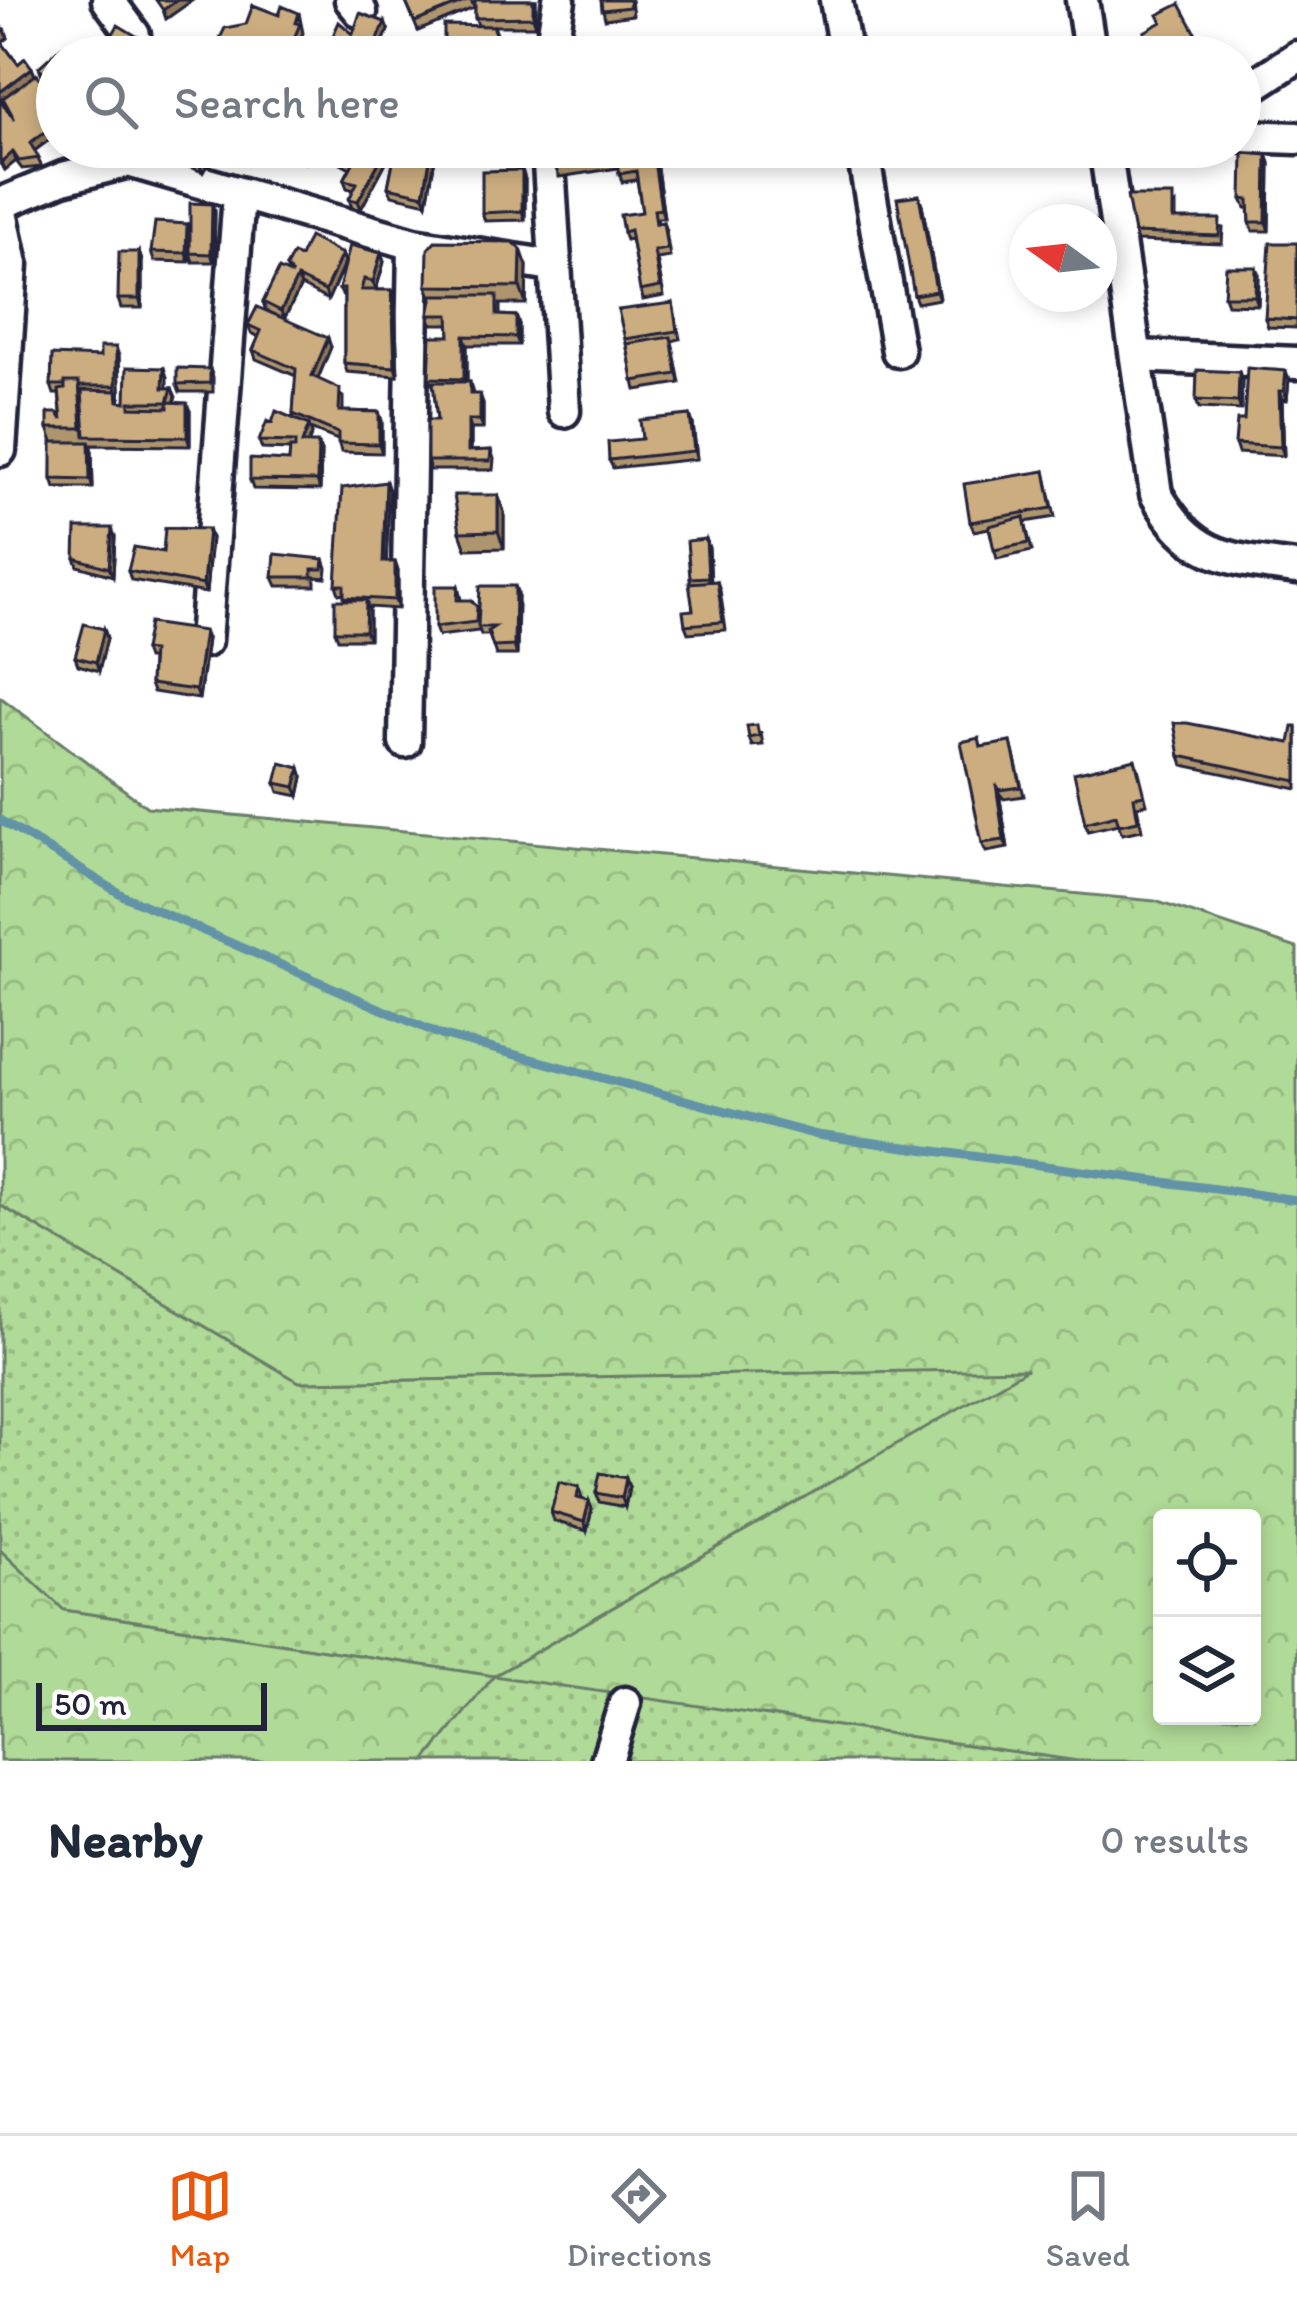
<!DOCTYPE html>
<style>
:root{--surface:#fff;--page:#f2f2f3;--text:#1f2937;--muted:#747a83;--line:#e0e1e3;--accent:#ea580c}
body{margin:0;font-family:Itim,sans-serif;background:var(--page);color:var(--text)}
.controls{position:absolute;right:36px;bottom:36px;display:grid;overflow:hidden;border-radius:12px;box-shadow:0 6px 18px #0003}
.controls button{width:108px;height:108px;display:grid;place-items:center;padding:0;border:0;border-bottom:3px solid var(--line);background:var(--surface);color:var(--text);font:60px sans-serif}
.compass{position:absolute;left:1009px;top:204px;width:108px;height:108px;border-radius:50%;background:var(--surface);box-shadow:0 6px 18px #0003;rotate:285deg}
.scale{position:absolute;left:36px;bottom:30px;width:231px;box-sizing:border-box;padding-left:12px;border:6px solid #22223b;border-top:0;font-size:33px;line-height:42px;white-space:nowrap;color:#22223b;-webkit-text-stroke:9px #fff;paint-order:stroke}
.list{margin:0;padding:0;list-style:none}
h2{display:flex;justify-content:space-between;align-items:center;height:156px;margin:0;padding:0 48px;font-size:51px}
h2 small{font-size:39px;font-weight:400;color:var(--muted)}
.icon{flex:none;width:66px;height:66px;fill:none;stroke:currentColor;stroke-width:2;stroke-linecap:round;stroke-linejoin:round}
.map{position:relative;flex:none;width:1297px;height:1761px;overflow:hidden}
.search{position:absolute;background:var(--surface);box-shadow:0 6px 18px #0003;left:36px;right:36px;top:36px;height:132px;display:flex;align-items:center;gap:30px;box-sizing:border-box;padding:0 42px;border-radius:66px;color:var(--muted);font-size:45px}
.sheet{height:372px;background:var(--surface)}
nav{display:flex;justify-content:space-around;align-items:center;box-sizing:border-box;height:168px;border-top:3px solid var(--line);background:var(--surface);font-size:33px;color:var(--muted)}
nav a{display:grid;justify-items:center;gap:6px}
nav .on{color:var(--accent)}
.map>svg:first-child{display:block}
.grass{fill:url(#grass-dots);stroke:#697e69;stroke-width:3}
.forest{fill:url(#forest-crowns);stroke:#697e69;stroke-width:3;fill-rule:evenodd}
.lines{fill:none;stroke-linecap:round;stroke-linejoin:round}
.stream{stroke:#6393a6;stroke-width:9}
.street-casing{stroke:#22223b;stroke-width:39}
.street{stroke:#fff;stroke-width:30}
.wall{fill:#af956e;stroke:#22223b;stroke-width:3}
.shaded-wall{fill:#8f795a;stroke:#22223b;stroke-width:3}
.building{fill:#ccad80;stroke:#22223b;stroke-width:3;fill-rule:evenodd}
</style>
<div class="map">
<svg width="1297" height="1761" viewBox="0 0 1297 1761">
<defs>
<pattern id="grass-dots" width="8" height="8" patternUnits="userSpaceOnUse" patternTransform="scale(3)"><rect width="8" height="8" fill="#b0da97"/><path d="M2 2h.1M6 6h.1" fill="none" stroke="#97bb83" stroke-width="1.8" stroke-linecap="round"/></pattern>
<pattern id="forest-crowns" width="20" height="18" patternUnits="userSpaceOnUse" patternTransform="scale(3)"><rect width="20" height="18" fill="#b0da97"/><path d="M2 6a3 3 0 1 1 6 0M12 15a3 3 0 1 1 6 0" fill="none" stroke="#97bb83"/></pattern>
</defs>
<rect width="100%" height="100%" fill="#fff"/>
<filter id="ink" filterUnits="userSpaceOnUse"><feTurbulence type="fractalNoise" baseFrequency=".00833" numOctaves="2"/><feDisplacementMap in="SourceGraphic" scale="24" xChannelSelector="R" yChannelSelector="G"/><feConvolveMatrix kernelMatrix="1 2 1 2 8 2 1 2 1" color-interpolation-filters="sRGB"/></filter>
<g filter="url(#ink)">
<!-- grass -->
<path class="grass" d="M0,1205l300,177 730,-14 -534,307 582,86h-653l68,-85 -430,-66 -63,-60z"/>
<!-- forest -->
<path class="forest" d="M0,697l147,110 1008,94 142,47v813h-219l-584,-85 -69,85h-425v-211l64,60 430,66 533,-307 -728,13 -299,-177zM1162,1518h90v198h-90z"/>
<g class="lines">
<!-- stream -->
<path class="stream" d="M0,820l124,76 317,139 376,100 480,65"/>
<defs>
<path id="street" d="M108,0l26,35
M351,0l10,12
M836,0l10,57
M1082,0l9,57
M550,57l9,-57
M1240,94l57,-37
M1240,136l57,2
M548,147l16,264
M862,147l36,204
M1105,147l51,347c37,65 72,65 141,74
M0,204l63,-26 66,-17 285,83 138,22
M0,208l12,56 -12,186
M1137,356l160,7
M205,641l34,-446
M405,742l9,-498
M607,1761l18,-58"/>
</defs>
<!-- street casing -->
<use href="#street" class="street-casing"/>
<!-- street -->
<use href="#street" class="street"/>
</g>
<!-- wall -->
<path class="wall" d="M405,0h66l3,8 -56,23z
M475,0h61v26h-42l3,8 2,23h-55l34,-32 -3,-7z
M601,0h30l2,15 -28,4z
M0,24l8,14 -6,5 16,21 14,4 3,7 22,27v16l-5,4 5,12 -23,17 8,16 -20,2 -6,-8 -11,9 -5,-6z
M388,30l-11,27h-53l12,-14 -3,-7z
M57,57v37l-15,-19 -3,-8z
M155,147h62l-14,25 -22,-8 -3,-7 -3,5 -17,-7z
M276,147h38l-8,15z
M343,147h51l-33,62 -9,-1 -3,-9 5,-9 -7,-2 -3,-8 6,-12 -9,-5 -3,-9z
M396,147h41l-10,56 -35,-8 -4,-8z
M553,147h63v4l38,-4 10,71h-7l1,5 5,-1 3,9 4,26 -13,2 7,37 -21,4 -12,-61 -5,1 -3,-8 19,-20 -5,-32 -15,2 -4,-14 -59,9 -6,-17z
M1267,155l3,8 -1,68h-16l-3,-9 -1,-14h-3l-4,-9z
M522,170l3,9v41l-40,1 -3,-8z
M922,204l17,95 -22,4 -3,-8z
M1176,204v15l47,9 -1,16 -85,-3 -3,-8z
M215,212l-1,50h-21l-3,-9 -1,9 -35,-1 -3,-9 36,-28 3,8z
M1297,243v85l-29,-1 -3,-9z
M139,252l3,9v47h-21l-3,-9z
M381,253l3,9 -8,28h16l3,9 3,77 -51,-4 -3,-9v-65l-5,-9z
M342,254l3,8 -17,38 -27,-14 -17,33 47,28 -13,32 25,18v14l36,1 3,9v32l-41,-1 -3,-12 -28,-11 2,5 -4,9 13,8 -1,39 -67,-1 -3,-9 39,-19 1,-11 -28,-1 -3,-8 13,-18 22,-4 -1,-5 3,-38 -40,-17 -3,-9 6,-13 -8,-4 -3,-8 34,-6 -16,-8 -3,-9 26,-29 -3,-6 14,-10z
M527,266l-1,38h-26v11l16,1 3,8v21h-52v37h3l3,12 10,9v26h-12v22l20,-1 3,9 -1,11h-63l-3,-9 10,-41 -3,-33 -5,-9 21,-42v-12h-18l-3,-9 3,-16 -5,-13z
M1259,275l-1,30 -31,-1 -3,-8z
M673,303l7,36 -8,2 8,42 -44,7 -11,-51z
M119,356l1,45 6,1 38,-34 3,9v11h5l4,9 -2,5 16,9v35l-100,-1 2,6 1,37h-38l-3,-9 1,-37 -5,-14 14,-8 -3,-26h-5l-3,-9 49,-28z
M210,369l3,8v15h-33l-3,-8z
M1239,372l3,8 -1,30 -42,-2 -3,-8z
M1289,379l-2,21 -5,-1 2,57 -46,-3 -3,-9 9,-24z
M690,415l3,9 4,35 -84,9 -4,-8 33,-21z
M1045,471l10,46 -30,5 7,29 -35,8 -8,-31 -15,3 -4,-9z
M386,482l3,9 -3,71h9l3,9v38l-29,-2v32h-31l-3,-8 10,-31 -1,-7 -5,1 -3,-9z
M498,495l6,17v36l-38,1 -6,-17z
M115,537l-2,39 -35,-10 -3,-8z
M211,538l-5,55 -75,-13 -3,-9 35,-19z
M706,539l3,9 2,34 6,-1 3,9 6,40 -38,3 -3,-8 8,-15 -3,-32z
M324,559l3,9 -1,10 -11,-1v9h-38l-4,-9z
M458,586l3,14 16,7 2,6 39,-19 -1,61h-21l-7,-20h-8l-2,-6v2l-41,5 -3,-9z
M104,629l3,9 -8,33 -21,-6 -3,-8z
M207,639l-8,60 -46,-7 -3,-8 1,-25h-4l-3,-9z
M1297,727v62l-114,-24 -3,-9 110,-13z
M761,733l2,12 -11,1 -3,-8z
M1011,742l13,54 -20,3 -5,-6 9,55 -22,4 -4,-9 1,-96z
M1138,768l9,36 -10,2 5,24 -20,4 -4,-10 -30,7 -3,-8z
M303,777l-4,19 -20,-4 -3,-9z
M579,1487l3,12 10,10 -5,22 -33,-10 -3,-9z
M629,1487l-4,20 -26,-5 -3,-9z"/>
<!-- shaded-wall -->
<path class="shaded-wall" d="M177,0h16l-27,19 -3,-9z
M533,0h3v26l-3,-9z
M299,13l4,20 -10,24h-7z
M385,22l3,8 -11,27h-6z
M5,30l3,8 -8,6v-11z
M153,46l4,11h-11z
M32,68l3,8 -35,27v-11z
M57,107v11l-7,5 -4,-8z
M54,125l3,9 -24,18 -3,-9z
M176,147h8l-9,15 -3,-8z
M209,147h8l-14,25 -4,-8z
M306,147h8l-8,15 -3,-8z
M387,147h7l-33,62 -3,-8z
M432,147h5l-10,56 -3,-8z
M652,147h2l10,71 -3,-9z
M13,152l3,9 -11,9 -3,-8z
M1267,155l3,8 -1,68 -3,-9z
M522,170l3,9v41l-3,-9z
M919,195l3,9 17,95 -3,-8z
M212,204l3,8 -1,50 -3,-8z
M187,224l3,8 -1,30 -3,-9z
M521,249l6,17 -1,38 -6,-17z
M139,252l3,9v47l-3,-9z
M381,253l3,9 -8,28 -3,-8z
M342,254l3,8 -17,38 -3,-9z
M1256,267l3,8 -1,30 -3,-9z
M297,278l4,8 -17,33 -3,-8z
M392,290l3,9 3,77 -3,-9z
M516,316l3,8v21l-3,-8z
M464,336l3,9v42l-3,-8z
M328,338l3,9 -16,38 -3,-9z
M116,347l3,9 2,54 -5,-24z
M1286,371l3,8 -2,21 -3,-9z
M1239,372l3,8 -1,30 -3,-8z
M1279,391l3,8 2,57 -3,-9z
M480,394l3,9v26l-3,-9z
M187,403l3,8v35l-3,-9z
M379,412l3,9v32l-3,-9z
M690,415l3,9 4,35 -3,-8z
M468,420l3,9v31l-3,-9z
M309,425l3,9 -7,17 -3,-8z
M89,442l3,9 1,37 -3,-8z
M318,443l3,8 -1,39 -3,-9z
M386,482l3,9 -3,80 -3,-9z
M498,495l6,17v36l-6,-17z
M112,528l3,9 -2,39 -4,-8z
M208,529l3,9 -5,55 -3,-8z
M706,539l3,9 2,38 -3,-9z
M395,562l3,9v38l-3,-9z
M515,586l3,8 -1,61 -3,-9z
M366,600l3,9v30l-4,-8z
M104,629l3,9 -8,33 -3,-9z
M204,631l3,8 -8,60 -3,-9z
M300,768l3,9 -4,19 -4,-9z
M996,784l3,9 9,55 -4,-8z
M626,1478l3,9 -4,20 -3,-9z
M589,1501l3,8 -5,22 -3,-9z"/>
<!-- building -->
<path class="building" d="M156,0h21l-14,10z
M405,0h64l-54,22z
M475,0h58v17l-58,1z
M601,0h28l1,7 -28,3z
M1180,4l28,52 -3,1h-33l-1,-2 -13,2 -14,-25 18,-10 -4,-7z
M253,5l26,10 3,-9 17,7 -3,10 4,1 -14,33h-66l-8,-3 13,-26 21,-4z
M360,13l25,9 -14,35h-47l8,-17 14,10 3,-8 -16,-6 6,-14 14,12z
M118,25l35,21 -7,11h-46z
M444,25l50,1 2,31h-52z
M0,40l18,24 7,-6 7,10 -32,24z
M61,47l8,10h-12v32l-18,-22z
M37,74l20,28v5l-11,8 8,10 -24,18 9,15 -20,3 -6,-9 -11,10 -2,-2v-60l15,20 -12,-22z
M155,147h21l-4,7z
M183,147h26l-10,17 -21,-8z
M290,147h16l-3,7z
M343,147h44l-29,54 -9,-2 8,-16 -13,-3 9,-17 -15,-9z
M396,147h36l-8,48 -36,-8z
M553,147h59v4l-59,9z
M623,147h29l9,62 -7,1 2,14 7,-2 4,27 -13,2 6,36 -20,4 -10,-61 -7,2 -3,-17 22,-3 -6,-41 -17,3 -4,-23 8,-1z
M1243,153l24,2 -1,67h-16l-1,-22 -7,-1z
M522,170v41l-40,2v-42z
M919,195l17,96 -22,4 -17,-97z
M1127,196h46v23h47l-1,17 -85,-3z
M190,203l22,1 -1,50 -21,-1z
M155,222l32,2 -1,29 -35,-1z
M309,237l33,17 -17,37 -28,-13 -16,33 -18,-9 16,-33 13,6 -6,-8 7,-13 7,3z
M435,241l78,1 8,7 -1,38 -93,-1 1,-37z
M1270,243h27v77l-32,-2z
M350,245l31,8 -8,29 -9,-3 -3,11h31l3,77 -51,-4v-74h-5z
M119,252h20v47h-21z
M1226,267h30l-1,29h-31z
M433,295h64v20l19,1v21l-52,-1v43l-35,-1 2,-42h19l-1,-21h-20z
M673,303l4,28 -52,8 -7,-29z
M257,307l71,31 -16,38 28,13 -1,22 40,1v32l-41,-1v-10l-45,-19 3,-45 -43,-19 8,-19 -13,-6z
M671,337l6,37 -44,7 -6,-37z
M100,347h16v39h-37v-4h-14v3h-14l1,-30 48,2z
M127,367l37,1 -1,20h9l-4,14 19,1v34l-102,-1 -3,-46 35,1 1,10 8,1zM130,402h38v6l-38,-1z
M177,368l33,1v14l-33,1z
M1247,368l39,3 -2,20h-5l2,56 -46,-3 2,-24h7z
M1197,370l42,2 -1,30 -42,-2z
M65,382h14l3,46h-34v-15h10l4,7 -3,-30 6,-1z
M433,382h37v12h10v26h-12v31l23,-1 -1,11h-63v-41h10z
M276,411l33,14 -7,18h16l-1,38 -67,-1v-21l39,2 1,-13h5v-6l-36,-1 8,-20 5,2z
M690,415l4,36 -85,9 -1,-18 34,-3 -2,-19z
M52,442h37l1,38 -38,-1z
M1045,471l7,37 -82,14 -6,-38z
M386,482l-3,80h12v38l-51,-3v-12h-8l6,-97z
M454,495h44v36l-38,1z
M1024,517l5,26 -35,7 -5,-24z
M76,528h36l-3,40 -34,-10z
M165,528l43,1 -5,56 -75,-14 6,-24 29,5z
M706,539l2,38 -18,1 -3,-37z
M275,554l49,5 -1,10h-11v8h-39z
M717,581l6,41 -38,3 -2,-14 10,-1 -4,-27z
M435,586h23l-1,14h14l6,7 -1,15 -41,5z
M480,586h35l-1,60 -21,1 -5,-16 6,-4h-16z
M335,600h31l-1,31h-30z
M149,623l55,8 -8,59 -46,-6 2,-33 -8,-1z
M84,624l20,5 -8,33 -21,-5z
M1174,723h13l103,20 3,-16h4v54l-117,-25z
M757,725l2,11 -10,2 -2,-12z
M979,738l2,9 30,-5 10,45 -21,3 -4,-6 8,56 -22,3 -21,-101z
M1135,759l9,36 -10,2 4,24 -19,4 -3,-10 -31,8 -11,-50z
M281,763l19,5 -5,19 -19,-4z
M600,1473l26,5 -4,20 -26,-5z
M559,1482l20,5 -2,11 12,3 -5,21 -33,-10z"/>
</g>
</svg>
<div class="controls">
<button><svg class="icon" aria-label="locate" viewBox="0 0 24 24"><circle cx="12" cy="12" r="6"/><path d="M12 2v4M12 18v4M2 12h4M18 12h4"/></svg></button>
<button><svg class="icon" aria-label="layers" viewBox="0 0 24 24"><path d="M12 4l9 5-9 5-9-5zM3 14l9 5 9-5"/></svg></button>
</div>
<svg class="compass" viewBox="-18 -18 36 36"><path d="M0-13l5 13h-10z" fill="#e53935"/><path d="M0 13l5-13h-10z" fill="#747a83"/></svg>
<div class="scale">50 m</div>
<div class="search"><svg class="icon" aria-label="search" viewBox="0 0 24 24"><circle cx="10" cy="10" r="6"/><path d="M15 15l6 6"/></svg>Search here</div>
</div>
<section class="sheet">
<h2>Nearby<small>0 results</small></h2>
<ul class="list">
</ul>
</section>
<nav>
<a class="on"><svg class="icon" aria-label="map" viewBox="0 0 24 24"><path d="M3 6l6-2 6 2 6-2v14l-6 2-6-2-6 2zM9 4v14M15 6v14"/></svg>Map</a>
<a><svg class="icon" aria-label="directions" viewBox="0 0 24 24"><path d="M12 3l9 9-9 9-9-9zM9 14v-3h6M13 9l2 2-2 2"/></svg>Directions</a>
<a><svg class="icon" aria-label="saved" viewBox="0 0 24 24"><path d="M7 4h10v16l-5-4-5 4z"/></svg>Saved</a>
</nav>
